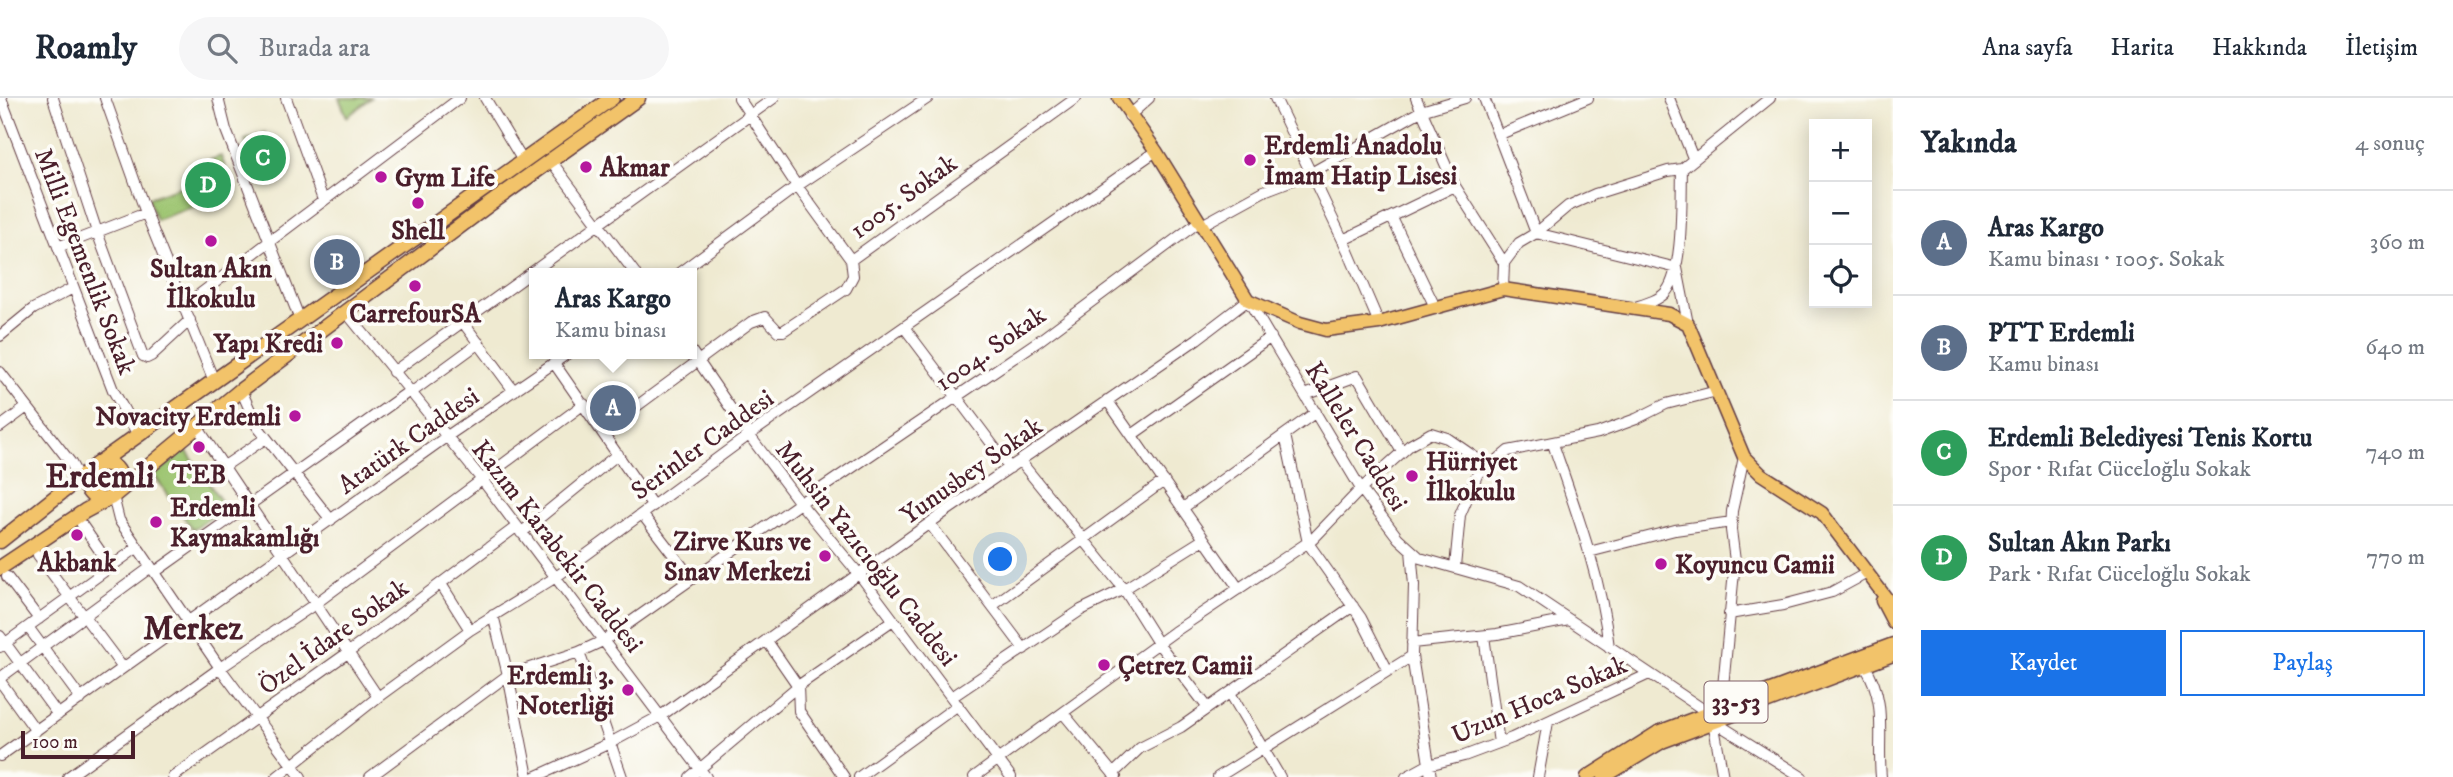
<!DOCTYPE html>
<html lang="tr">
<meta charset="utf-8">
<style>
:root{--surface:#fff;--page:#f6f6f7;--text:#1f2937;--muted:#747a83;--line:#e0e1e3;--accent:#1a73e8}
body{margin:0;font-family:"IM FELL DW Pica",serif;background:var(--page);color:var(--text)}
.controls{position:absolute;right:21px;top:21px;display:grid;overflow:hidden;border-radius:0px;box-shadow:0 4px 18px #0003}
.controls button{width:63px;height:63px;display:grid;place-items:center;padding:0;border:0;border-bottom:2px solid var(--line);background:var(--surface);color:var(--text);font:35px sans-serif}
.scale{position:absolute;left:21px;bottom:18px;width:114px;box-sizing:border-box;padding-left:7px;border:4px solid #4a1f2b;border-top:0;font-size:19px;line-height:24px;white-space:nowrap;color:#4a1f2b;-webkit-text-stroke:5px #fdfcf7;paint-order:stroke}
.you{position:absolute;left:1001px;top:462px;width:24px;height:24px;margin:-18px;border:5px solid #fff;border-radius:50%;background:#1a73e8;box-shadow:0 0 0 10px #1a73e833}
.badge{display:grid;place-items:center;width:46px;height:46px;border-radius:50%;background:var(--accent);color:#fff;font-size:23px;font-weight:700}
.pin{position:absolute;translate:-50% -50%;border:4px solid #fff;box-shadow:0 2px 7px #0006}
.popup{position:absolute;left:529px;top:170px;width:168px;height:91px;box-sizing:border-box;display:grid;place-content:center;border-radius:0px;background:var(--surface);filter:drop-shadow(0 2px 5px #0005);font-size:23px;white-space:nowrap;color:var(--muted)}
.popup b{font-size:26px;color:var(--text)}
.popup::after{content:'';position:absolute;left:50%;top:100%;margin-left:-14px;border:14px solid transparent;border-top-color:var(--surface)}
.list{margin:0;padding:0;list-style:none}
h2{display:flex;justify-content:space-between;align-items:center;height:91px;margin:0;padding:0 28px;font-size:30px}
h2 small{font-size:23px;font-weight:400;color:var(--muted)}
.list li{display:grid;grid-template-columns:46px 1fr auto;gap:21px;align-items:center;box-sizing:border-box;height:105px;padding:0 28px;border-top:2px solid var(--line)}
.list b{display:block;font-size:26px;white-space:nowrap}
.list p{margin:0;font-size:23px;white-space:nowrap;color:var(--muted)}
.list em{font-size:23px;font-style:normal;color:var(--muted)}
.actions{display:flex;gap:14px;padding:21px 28px}
.actions a{flex:1;padding:16px 0;border:2px solid var(--accent);border-radius:0px;text-align:center;font-size:24px;color:var(--accent)}
.actions .main{background:var(--accent);color:#fff}
.icon{flex:none;width:38px;height:38px;fill:none;stroke:currentColor;stroke-width:2;stroke-linecap:round;stroke-linejoin:round}
.map{position:relative;flex:none;width:1893px;height:679px;overflow:hidden}
header{display:flex;align-items:center;gap:42px;box-sizing:border-box;height:98px;padding:0 35px;background:var(--surface);border-bottom:2px solid var(--line)}
header strong{font-size:33px}
nav{display:flex;gap:38px;margin-inline-start:auto;font-size:24px}
.search{width:490px;height:63px;background:var(--page);display:flex;align-items:center;gap:18px;box-sizing:border-box;padding:0 24px;border-radius:38px;color:var(--muted);font-size:26px}
main{display:flex}
aside{flex:1;background:var(--surface)}
.map>svg:first-child{display:block}
.green{fill:#9cc470;stroke:#73724e;stroke-width:2}
.lines{fill:none;stroke-linecap:round;stroke-linejoin:round}
.minor-casing{stroke:#633d44;stroke-width:12}
.major-casing{stroke:#633d44;stroke-width:15}
.highway-casing{stroke:#633d44;stroke-width:17}
.minor{stroke:#fff;stroke-width:10}
.major{stroke:#f2c36a;stroke-width:12}
.highway{stroke:#f2c36a;stroke-width:14}
.poi-dot{fill:#b5179e;stroke:#fdfcf7;stroke-width:2.5}
.labels{text-anchor:middle;stroke-width:7;stroke-linejoin:round;paint-order:stroke}
.shield{fill:#fdfcf7;stroke:#806168;stroke-width:2}
.shield-label{font-size:24px;font-weight:bold;fill:#4a1f2b}
.poi-label{font-size:26px;font-weight:bold;fill:#4a1f2b;stroke:#fdfcf7;text-anchor:start}
.street-label{font-size:26px;fill:#4a1f2b;stroke:#fdfcf7}
.district-label{font-size:33px;font-weight:bold;fill:#4a1f2b;stroke:#fdfcf7}
</style>
<header>
<strong>Roamly</strong>
<div class="search"><svg class="icon" aria-label="search" viewBox="0 0 24 24"><circle cx="10" cy="10" r="6"/><path d="M15 15l6 6"/></svg>Burada ara</div>
<nav><a>Ana sayfa</a><a>Harita</a><a>Hakkında</a><a>İletişim</a></nav>
</header>
<main>
<div class="map">
<svg width="1893" height="679" viewBox="0 0 1893 679">
<rect width="100%" height="100%" fill="#fdfcf7"/>
<filter id="ink" filterUnits="userSpaceOnUse"><feTurbulence type="fractalNoise" baseFrequency=".0143" numOctaves="2"/><feDisplacementMap in="SourceGraphic" scale="14" xChannelSelector="R" yChannelSelector="G"/><feConvolveMatrix kernelMatrix="1 2 1 2 8 2 1 2 1" color-interpolation-filters="sRGB"/></filter>
<filter id="wash" filterUnits="userSpaceOnUse"><feTurbulence type="fractalNoise" baseFrequency=".00686" numOctaves="4" result="noise"/><feDisplacementMap in="SourceGraphic" scale="28" xChannelSelector="R" yChannelSelector="G"/><feGaussianBlur stdDeviation="1.57" result="paint"/><feColorMatrix in="noise" values="0 0 0 0 0 0 0 0 0 0 0 0 0 0 0 0 0 1.4 0 .05"/><feComposite in="paint" operator="in"/></filter>
<g filter="url(#wash)">
<rect width="100%" height="100%" fill="#efead1"/>
<!-- green -->
<path class="green" d="M339,0h32l-24,19z
M265,35l15,42 -20,7 -15,-42z
M221,58l13,36 -78,28 -8,-22 54,-19 -5,-14z
M186,352l39,57 -32,23 -39,-55z"/>
</g>
<g filter="url(#ink)">
<g class="lines">
<defs>
<path id="minor" d="M1,0l112,292 25,45
M53,0l44,134 46,124 4,2 4,-2 39,-36
M105,0l41,115 68,168
M218,0l8,32 74,190
M286,0l37,102
M485,0l38,63
M739,0l58,88 54,74
M1275,0l73,153 31,72
M1416,0l39,88 49,77 -1,26
M1484,0l52,135 141,35 11,56
M1669,0l24,60
M1129,18l20,-18
M1498,37l90,-37
M551,63l84,112
M1392,120l44,91
M1202,127l62,-34 47,-18 110,-62 44,-13
M1343,142l112,-54
M58,149l88,-34
M1504,165l15,-20 17,-10 32,-27 27,-12 73,-23 14,-2
M679,175l118,-87 131,-88
M184,208l276,-208
M1632,210c12,-4 26,-7 34,-16 18,-22 15,-94 16,-123l88,-71
M346,214l137,169 223,296
M462,223l52,70
M904,229l106,141
M0,238l33,-27 40,-21
M692,254l57,83 51,68 59,71 152,203
M554,265l99,143
M0,274l71,91 8,15
M393,274l381,-274
M241,292l16,36 74,94
M412,294l67,-49
M1305,297l52,-19 45,76
M1107,302l132,189
M196,327l182,272
M0,329l27,-20
M603,333l148,-109 14,-5 13,14h5l63,-42 7,-13 -2,-16 225,-162
M1132,337l139,-98
M1285,337l23,108 53,75 27,53
M1553,346c23,66 48,133 56,203
M1020,363l104,128 34,54 50,65
M223,369l43,-29
M113,398l6,24 101,148 81,109
M1183,410l133,-96
M642,416l50,65
M930,426l94,125
M82,427l29,42
M521,435l97,-79
M1411,452l3,35 -2,71 19,121
M1589,454l86,-22 57,-8
M38,457l85,113
M1455,469l5,-52 18,-42 11,-6 19,-16 90,-18 38,-14 30,-15 51,-13
M155,474l256,-182
M7,479l32,42
M441,486l29,46
M992,508l172,-125
M1729,516l54,-9 49,-13 35,-19
M493,517l15,60 20,102
M28,529l53,72
M0,538l58,79
M1484,538l15,107
M767,543l31,45 1,25 45,66
M1412,545l85,-9 72,-14
M0,549l138,-100
M579,554l43,125
M1865,568c23,37 12,70 16,111
M0,580l151,-111
M0,583l36,50
M1230,595l50,84
M952,599l129,-87 43,-21 80,-50
M1721,610l14,-147 -4,-31 1,-19 12,-54
M1063,615l53,64
M1713,623l89,56
M1713,623l10,56
M0,658l446,-319 121,-83
M1113,676l27,-26 41,-21 172,-121
M68,679l152,-109 95,-64 269,-200
M173,679l176,-125 167,-125
M277,679l101,-80 92,-67 86,-53 193,-142 407,-284
M370,679l138,-102 71,-23 26,-12 195,-137 240,-163 160,-119
M535,679l75,-34 52,-28 283,-203 252,-173 51,-39 113,189 37,49 22,20 99,28 188,126
M690,679l108,-91 95,-66
M859,679l99,-72
M974,679l200,-145 139,-93 48,-50 49,-44 21,-12 16,5 42,29
M1218,679l194,-121
M1406,679l22,-12 36,-9 48,-18 137,-64
M1538,679l10,-55"/>
<path id="major" d="M1119,0l37,53 92,149 52,23 26,7 53,-7 124,-34 166,25 19,10 56,133 17,17 61,39 71,94
M1882,503l11,21
M1587,679l71,-45 235,-88
M1604,679l58,-35 231,-87"/>
<path id="highway" d="M79,380c5,5 8,13 14,18 28,19 42,-41 3,-31
M0,443l96,-76 516,-367
M0,470l85,-57 28,-15 128,-106 246,-184 151,-108"/>
</defs>
<!-- minor casing -->
<use href="#minor" class="minor-casing"/>
<!-- major casing -->
<use href="#major" class="major-casing"/>
<!-- highway casing -->
<use href="#highway" class="highway-casing"/>
<!-- minor -->
<use href="#minor" class="minor"/>
<!-- major -->
<use href="#major" class="major"/>
<!-- highway -->
<use href="#highway" class="highway"/>
</g>
</g>
<!-- markers -->
<g class="poi-dot">
<circle cx="1250" cy="62" r="7"/>
<circle cx="586" cy="69" r="7"/>
<circle cx="381" cy="79" r="7"/>
<circle cx="418" cy="105" r="7"/>
<circle cx="211" cy="143" r="7"/>
<circle cx="415" cy="188" r="7"/>
<circle cx="337" cy="245" r="7"/>
<circle cx="295" cy="318" r="7"/>
<circle cx="199" cy="349" r="7"/>
<circle cx="1412" cy="378" r="7"/>
<circle cx="156" cy="424" r="7"/>
<circle cx="77" cy="437" r="7"/>
<circle cx="825" cy="458" r="7"/>
<circle cx="1661" cy="466" r="7"/>
<circle cx="1104" cy="567" r="7"/>
<circle cx="628" cy="592" r="7"/>
</g>
<g class="labels">
<!-- shield labels -->
<rect class="shield" x="1704.5" y="583.5" width="63" height="41" rx="5"/>
<g class="shield-label">
<text x="1736" y="612">33-53</text>
</g>
<!-- poi labels -->
<g class="poi-label">
<text x="1264" y="56">Erdemli Anadolu<tspan x="1264" dy="30">İmam Hatip Lisesi</tspan></text>
<text x="600" y="78">Akmar</text>
<text x="395" y="88">Gym Life</text>
<text x="418" y="141" text-anchor="middle">Shell</text>
<text x="211" y="179" text-anchor="middle">Sultan Akın<tspan x="211" dy="30">İlkokulu</tspan></text>
<text x="415" y="224" text-anchor="middle">CarrefourSA</text>
<text x="323" y="254" text-anchor="end">Yapı Kredi</text>
<text x="281" y="327" text-anchor="end">Novacity Erdemli</text>
<text x="1426" y="372">Hürriyet<tspan x="1426" dy="30">İlkokulu</tspan></text>
<text x="199" y="385" text-anchor="middle">TEB</text>
<text x="170" y="418">Erdemli<tspan x="170" dy="30">Kaymakamlığı</tspan></text>
<text x="811" y="452" text-anchor="end">Zirve Kurs ve<tspan x="811" dy="30">Sınav Merkezi</tspan></text>
<text x="77" y="473" text-anchor="middle">Akbank</text>
<text x="1675" y="475">Koyuncu Camii</text>
<text x="1118" y="576">Çetrez Camii</text>
<text x="614" y="586" text-anchor="end">Erdemli 3.<tspan x="614" dy="30">Noterliği</tspan></text>
</g>
<!-- street labels -->
<g class="street-label">
<text transform="translate(903 98) rotate(-36)" y="9">1005. Sokak</text>
<text transform="translate(86 163) rotate(69)" y="9">Milli Egemenlik Sokak</text>
<text transform="translate(990 250) rotate(-35)" y="9">1004. Sokak</text>
<text transform="translate(1357 338) rotate(58)" y="9">Kalleler Caddesi</text>
<text transform="translate(408 342) rotate(-35)" y="9">Atatürk Caddesi</text>
<text transform="translate(702 346) rotate(-36)" y="9">Serinler Caddesi</text>
<text transform="translate(971 372) rotate(-35)" y="9">Yunusbey Sokak</text>
<text transform="translate(558 448) rotate(52)" y="9">Kazım Karabekir Caddesi</text>
<text transform="translate(867 455) rotate(52)" y="9">Muhsin Yazıcıoğlu Caddesi</text>
<text transform="translate(333 538) rotate(-36)" y="9">Özel İdare Sokak</text>
<text transform="translate(1539 601) rotate(-23)" y="9">Uzun Hoca Sokak</text>
</g>
<!-- district labels -->
<g class="district-label">
<text x="100" y="389">Erdemli</text>
<text x="193" y="541">Merkez</text>
</g>
</g>
</svg>
<div class="controls">
<button>+</button>
<button>−</button>
<button><svg class="icon" aria-label="locate" viewBox="0 0 24 24"><circle cx="12" cy="12" r="6"/><path d="M12 2v4M12 18v4M2 12h4M18 12h4"/></svg></button>
</div>
<div class="scale">100 m</div>
<div class="you"></div>
<div class="pin badge" style="left:613px;top:310px;background:#5c6f8a">A</div>
<div class="popup"><b>Aras Kargo</b>Kamu binası</div>
<div class="pin badge" style="left:337px;top:164px;background:#5c6f8a">B</div>
<div class="pin badge" style="left:263px;top:60px;background:#2e9e5b">C</div>
<div class="pin badge" style="left:208px;top:87px;background:#2e9e5b">D</div>
</div>
<aside>
<h2>Yakında<small>4 sonuç</small></h2>
<ul class="list">
<li><span class="badge" style="background:#5c6f8a">A</span><div><b>Aras Kargo</b><p>Kamu binası · 1005. Sokak</p></div><em>360 m</em></li>
<li><span class="badge" style="background:#5c6f8a">B</span><div><b>PTT Erdemli</b><p>Kamu binası</p></div><em>640 m</em></li>
<li><span class="badge" style="background:#2e9e5b">C</span><div><b>Erdemli Belediyesi Tenis Kortu</b><p>Spor · Rıfat Cüceloğlu Sokak</p></div><em>740 m</em></li>
<li><span class="badge" style="background:#2e9e5b">D</span><div><b>Sultan Akın Parkı</b><p>Park · Rıfat Cüceloğlu Sokak</p></div><em>770 m</em></li>
</ul>
<div class="actions"><a class="main">Kaydet</a><a>Paylaş</a></div>
</aside>
</main>
